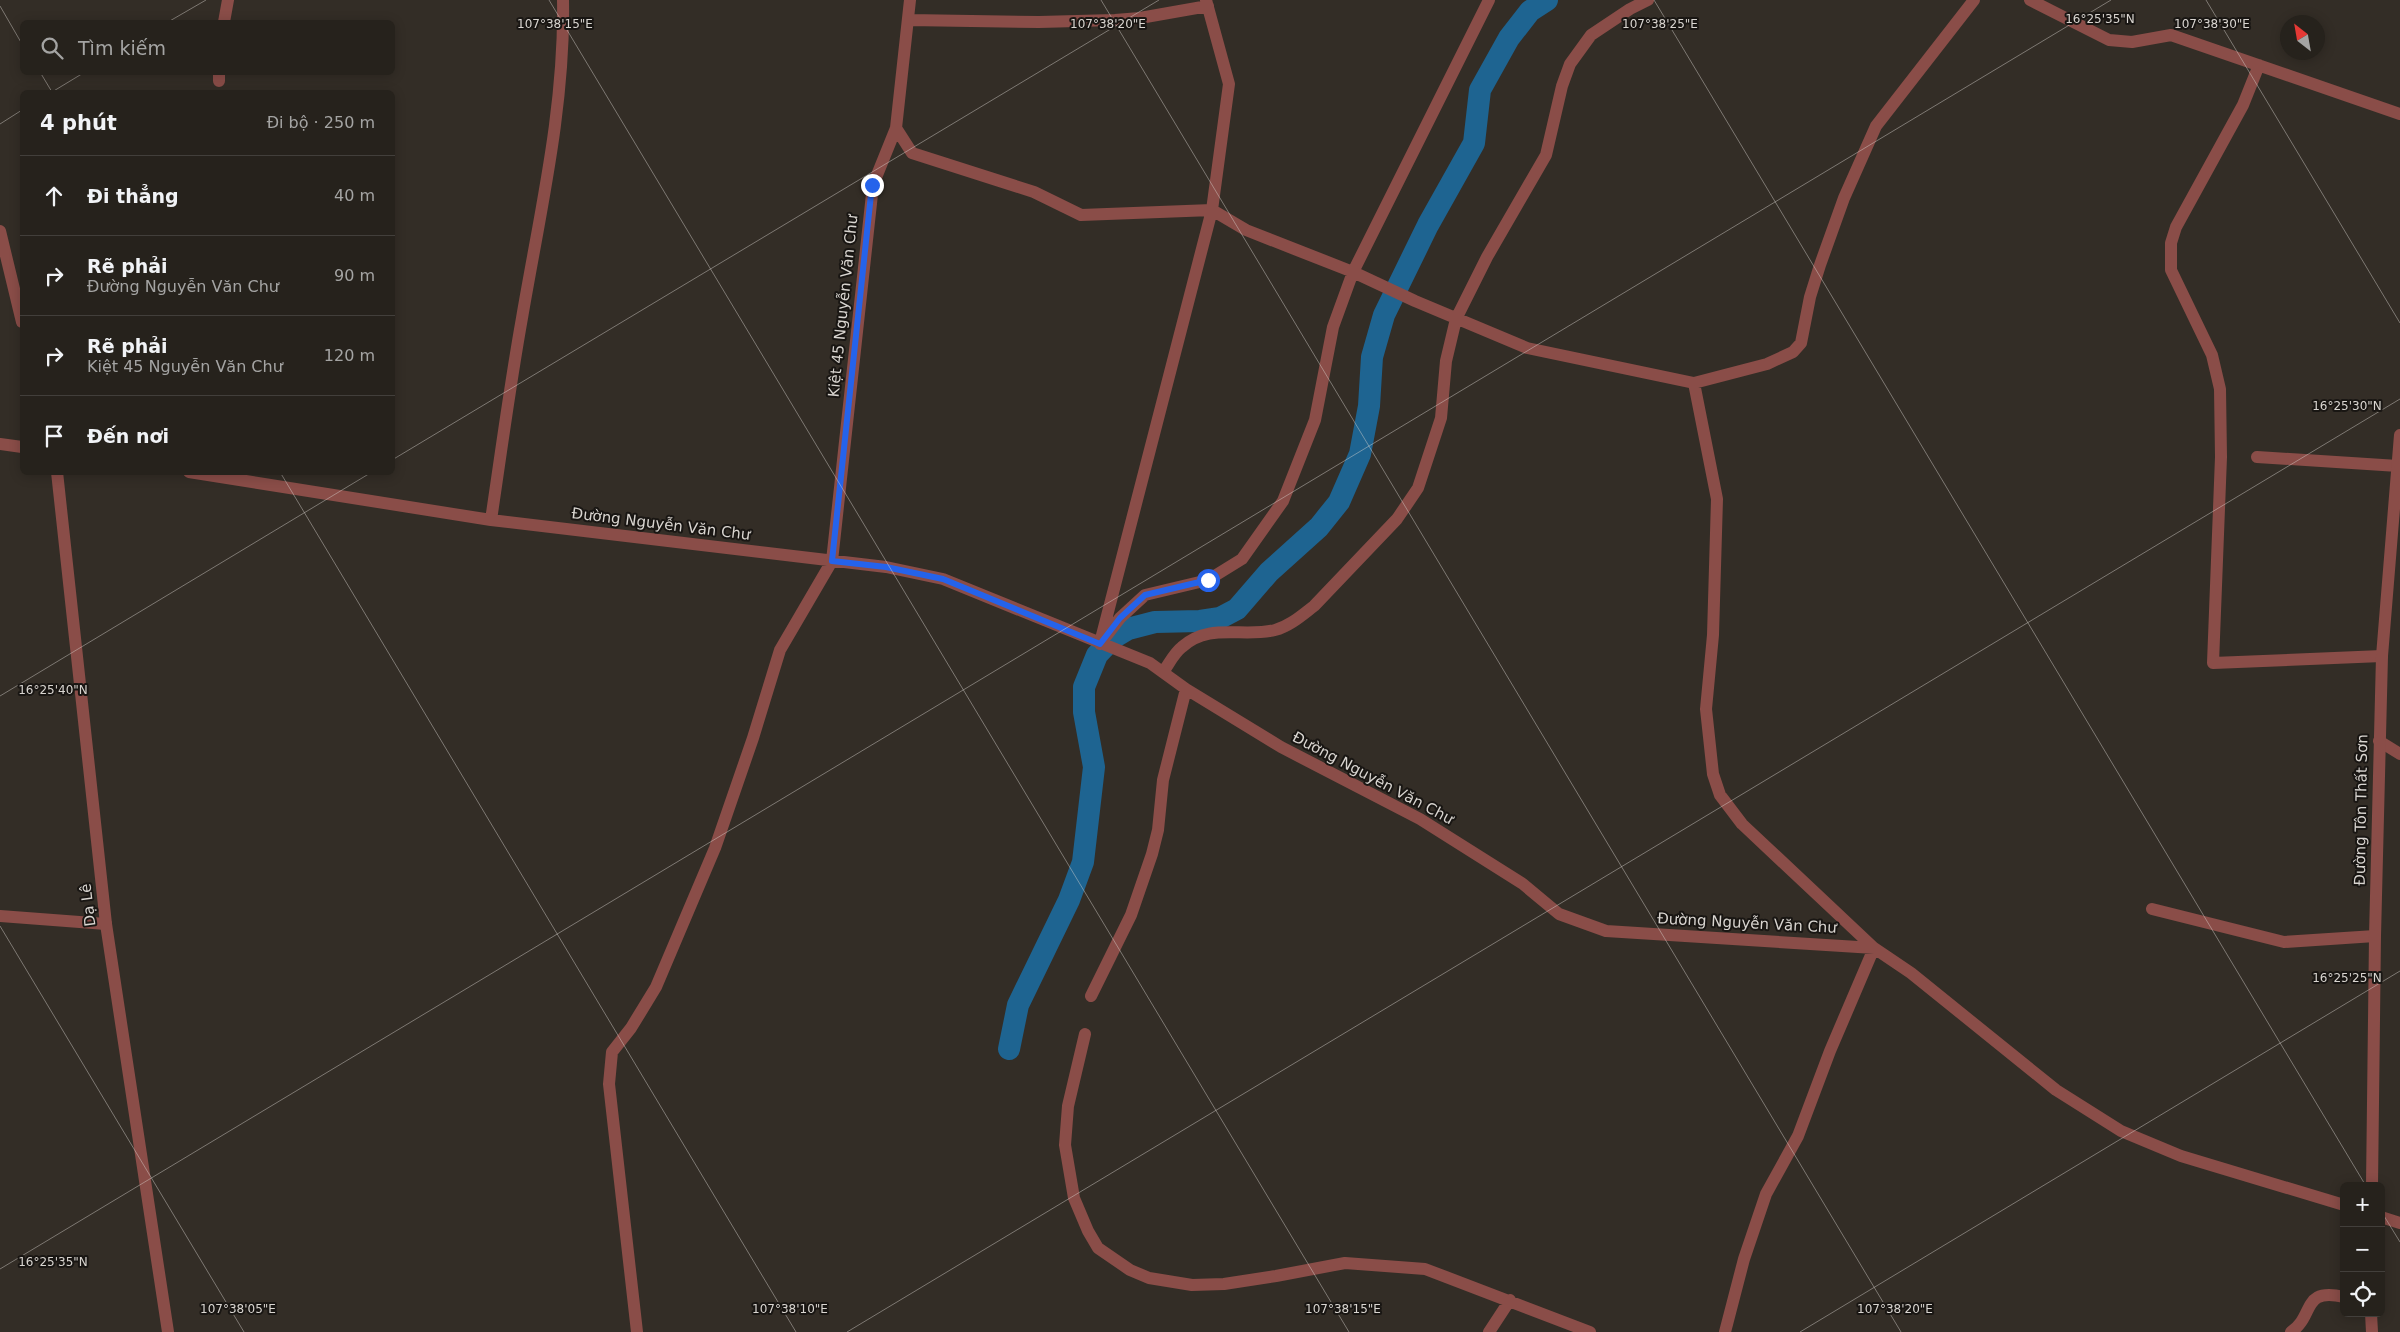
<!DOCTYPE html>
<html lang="vi">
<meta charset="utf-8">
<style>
:root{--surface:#26221c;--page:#2e2a25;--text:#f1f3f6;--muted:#a4a4a3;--line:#423f3b}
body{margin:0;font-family:"DejaVu Sans",sans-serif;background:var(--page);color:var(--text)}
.controls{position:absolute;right:15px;bottom:15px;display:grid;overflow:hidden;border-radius:8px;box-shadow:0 2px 12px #0003}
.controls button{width:45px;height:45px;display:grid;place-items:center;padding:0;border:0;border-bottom:1px solid var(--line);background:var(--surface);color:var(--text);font:25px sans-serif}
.compass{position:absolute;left:2280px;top:15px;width:45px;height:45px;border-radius:50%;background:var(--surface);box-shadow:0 2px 12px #0003;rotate:329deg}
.stop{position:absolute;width:15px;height:15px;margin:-11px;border:4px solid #2563eb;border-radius:50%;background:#fff}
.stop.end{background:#2563eb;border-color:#fff;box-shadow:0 1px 5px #0008}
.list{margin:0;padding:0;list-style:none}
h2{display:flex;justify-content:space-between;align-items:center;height:65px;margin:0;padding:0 20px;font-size:21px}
h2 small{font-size:16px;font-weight:400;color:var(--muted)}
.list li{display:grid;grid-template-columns:32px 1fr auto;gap:15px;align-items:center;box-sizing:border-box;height:80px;padding:0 20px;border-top:1px solid var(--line)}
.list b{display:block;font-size:19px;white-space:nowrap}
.list p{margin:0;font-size:16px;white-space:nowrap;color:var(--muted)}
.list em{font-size:16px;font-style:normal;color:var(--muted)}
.icon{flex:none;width:28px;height:28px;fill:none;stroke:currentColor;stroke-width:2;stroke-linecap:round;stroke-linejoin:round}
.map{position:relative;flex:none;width:2400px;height:1332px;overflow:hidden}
.search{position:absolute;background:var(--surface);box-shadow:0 2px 12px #0003;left:20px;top:20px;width:375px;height:55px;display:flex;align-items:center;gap:12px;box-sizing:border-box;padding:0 18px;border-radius:8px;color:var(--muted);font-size:19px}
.panel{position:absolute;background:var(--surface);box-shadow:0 2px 12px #0003;left:20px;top:90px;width:375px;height:385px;border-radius:8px}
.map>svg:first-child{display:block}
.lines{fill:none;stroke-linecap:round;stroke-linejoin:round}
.canal{stroke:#1e6491;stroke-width:22}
.minor{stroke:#8a4d48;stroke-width:12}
.tertiary{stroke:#8a4d48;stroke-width:12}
.route{stroke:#2563eb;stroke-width:6}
.ticks{fill:none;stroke:#d9d5d0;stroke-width:1;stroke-opacity:0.45}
.labels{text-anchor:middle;stroke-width:4;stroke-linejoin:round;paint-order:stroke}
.street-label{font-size:15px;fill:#d9d5d0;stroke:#191613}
.ticks-label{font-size:12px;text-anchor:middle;fill:#d9d5d0;stroke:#191613;stroke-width:4;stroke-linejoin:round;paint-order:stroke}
</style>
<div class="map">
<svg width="2400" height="1332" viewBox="0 0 2400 1332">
<rect width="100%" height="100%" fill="#332d26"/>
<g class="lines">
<!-- canal -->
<path class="canal" d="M1009,1049l9,-44 51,-105 14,-38 11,-95 -10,-55v-25l13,-32 16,-17 15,-9 27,-7 45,-1 20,-3 17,-9 32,-37 50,-45 20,-25 21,-48 9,-48 3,-49 12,-42 44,-90 46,-82 6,-53 29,-52 21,-27 17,-11"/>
<!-- minor -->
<path class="minor" d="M2030,0l79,40 23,2 39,-7 229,79
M909,20l130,2 76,-2 25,-2 68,-12
M224,22l4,-22
M2259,65l-16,40 -67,122 -5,16v27l41,85 8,34 1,68 -8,206 169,-7
M219,81v-9
M896,128l16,25 122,39 47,23 131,-5 34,20 107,42 62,29 112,47 167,35 23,116 -4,136 -7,74 7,65 7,21 22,29 132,124 -44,103 -32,85 -32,58 -22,65 -19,73
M1694,383l73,-19 26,-12 8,-9 9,-46 10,-32 24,-67 32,-72 98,-126
M0,444l22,3
M2257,457l141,9
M189,472l302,48 395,47 57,12 207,84 36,26 95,58 139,72 103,65 36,30 47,17 268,17 37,25 145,117 65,41 60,25 163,49
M491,520c10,-67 19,-135 31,-202 18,-106 43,-210 41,-318
M1101,639l111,-429 17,-126 -23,-84
M1100,644l20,-26 25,-23 63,-15 34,-21 41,-58 32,-81 18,-93 20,-55 136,-272
M1163,672c6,-8 11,-19 19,-25 27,-25 61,-9 93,-17 15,-4 27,-15 39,-24l83,-87 21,-31 23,-70 5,-57 10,-42 31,-62 59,-102 16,-69 8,-22 21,-29 39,-26 18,-9
M2379,741l21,13
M2152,909l132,33 91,-6
M0,916l106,8
M1091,996l40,-81 21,-61 6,-24 5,-50 23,-91
M1085,1034l-17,72 -3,39 9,53 14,33 10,17 32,22 19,8 43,7 32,-1 52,-8 69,-13 80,6 165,63
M2381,1217l19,6
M637,1332l-28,-248 3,-32 19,-24 25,-41 59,-139 38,-110 27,-88 52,-89 41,-376 23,-57 14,-128
M1489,1332l21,-32
M2291,1332c24,-16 10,-45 53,-35"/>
<!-- tertiary -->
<path class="tertiary" d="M0,231l22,91
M57,472l49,452 62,408
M2372,1186l3,-250 7,-280 18,-221
M2371,1313l1,19"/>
</g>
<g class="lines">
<!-- route -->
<path class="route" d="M872,185l-40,376 54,6 57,12 157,65 20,-26 25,-23 63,-15"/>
</g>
<!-- ticks -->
<path class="ticks" d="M549,0l800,1332M1101,0l800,1332M1654,0l712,1186M2206,0l194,323M0,6l22,38M168,22l38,-22M40,72l12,20M52,92l33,-20M0,124l22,-14M392,460l767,-460M280,472l516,860M0,696l372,-224M0,926l244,406M2381,1211l19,31M0,1269l2111,-1269M847,1332l1553,-933M1800,1332l600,-361"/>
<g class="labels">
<!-- street labels -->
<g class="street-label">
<text transform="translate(843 306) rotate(-84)" y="5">Kiệt 45 Nguyễn Văn Chư</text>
<text transform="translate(661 524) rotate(7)" y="5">Đường Nguyễn Văn Chư</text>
<text transform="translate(1373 778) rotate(28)" y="5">Đường Nguyễn Văn Chư</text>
<text transform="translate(2361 810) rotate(-89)" y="5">Đường Tôn Thất Sơn</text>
<text transform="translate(88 905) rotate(-97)" y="5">Dạ Lê</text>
<text transform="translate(1747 923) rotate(3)" y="5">Đường Nguyễn Văn Chư</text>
</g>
</g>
<g class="ticks-label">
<text x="2100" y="23">16°25'35"N</text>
<text x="1108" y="28">107°38'20"E</text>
<text x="555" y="28">107°38'15"E</text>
<text x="1660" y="28">107°38'25"E</text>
<text x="2212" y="28">107°38'30"E</text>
<text x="2347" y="410">16°25'30"N</text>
<text x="53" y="694">16°25'40"N</text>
<text x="2347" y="982">16°25'25"N</text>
<text x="53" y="1266">16°25'35"N</text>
<text x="238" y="1313">107°38'05"E</text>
<text x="790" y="1313">107°38'10"E</text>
<text x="1343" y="1313">107°38'15"E</text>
<text x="1895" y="1313">107°38'20"E</text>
</g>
</svg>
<div class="controls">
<button>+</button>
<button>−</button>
<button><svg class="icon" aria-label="locate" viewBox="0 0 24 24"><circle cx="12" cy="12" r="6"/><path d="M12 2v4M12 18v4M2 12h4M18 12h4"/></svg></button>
</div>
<svg class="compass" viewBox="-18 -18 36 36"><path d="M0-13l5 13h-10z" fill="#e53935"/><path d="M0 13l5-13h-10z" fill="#a4a4a3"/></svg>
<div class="stop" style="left:1208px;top:580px"></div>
<div class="stop end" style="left:872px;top:185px"></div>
<div class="search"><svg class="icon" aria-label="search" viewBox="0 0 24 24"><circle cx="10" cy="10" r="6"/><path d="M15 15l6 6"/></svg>Tìm kiếm</div>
<section class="panel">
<h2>4 phút<small>Đi bộ · 250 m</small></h2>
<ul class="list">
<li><svg class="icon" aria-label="ahead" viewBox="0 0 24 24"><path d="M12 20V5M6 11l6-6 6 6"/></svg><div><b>Đi thẳng</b></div><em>40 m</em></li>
<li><svg class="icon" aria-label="right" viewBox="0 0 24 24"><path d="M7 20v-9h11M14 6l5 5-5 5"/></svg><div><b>Rẽ phải</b><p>Đường Nguyễn Văn Chư</p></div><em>90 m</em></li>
<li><svg class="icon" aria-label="right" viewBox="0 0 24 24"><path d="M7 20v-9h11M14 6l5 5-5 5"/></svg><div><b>Rẽ phải</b><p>Kiệt 45 Nguyễn Văn Chư</p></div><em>120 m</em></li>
<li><svg class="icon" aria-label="arrive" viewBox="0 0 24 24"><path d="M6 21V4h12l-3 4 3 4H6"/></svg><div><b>Đến nơi</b></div></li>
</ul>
</section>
</div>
